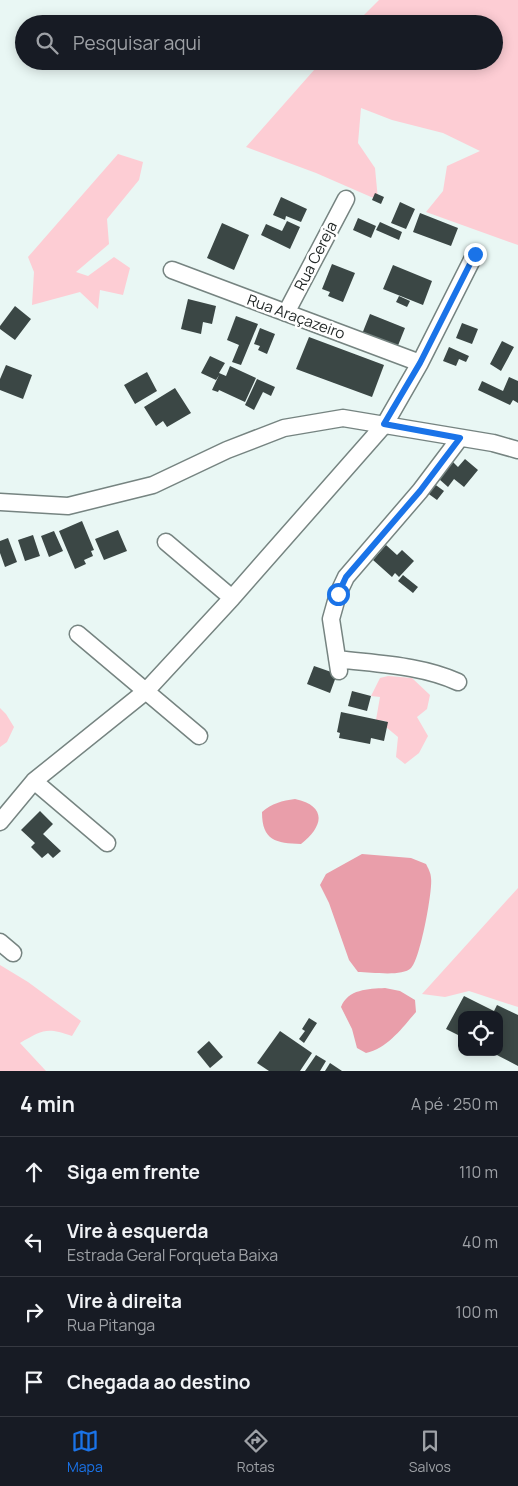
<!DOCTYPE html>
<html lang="pt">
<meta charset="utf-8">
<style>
:root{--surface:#171b24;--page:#20242c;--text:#f1f3f6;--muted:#9ea1a6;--line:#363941;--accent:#1a73e8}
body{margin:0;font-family:Manrope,sans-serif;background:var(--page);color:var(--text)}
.controls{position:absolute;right:15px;bottom:15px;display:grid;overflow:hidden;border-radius:10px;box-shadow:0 2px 12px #0003}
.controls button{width:45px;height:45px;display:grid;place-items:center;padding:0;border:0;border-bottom:1px solid var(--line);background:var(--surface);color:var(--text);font:25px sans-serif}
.stop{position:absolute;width:15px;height:15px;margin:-11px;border:4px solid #1a73e8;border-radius:50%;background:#fff}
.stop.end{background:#1a73e8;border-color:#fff;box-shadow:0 1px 5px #0008}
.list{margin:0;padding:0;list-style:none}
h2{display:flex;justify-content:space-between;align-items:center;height:65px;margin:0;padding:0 20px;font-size:21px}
h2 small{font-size:16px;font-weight:400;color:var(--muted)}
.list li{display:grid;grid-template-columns:32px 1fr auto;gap:15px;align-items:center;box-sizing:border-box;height:70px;padding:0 20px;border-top:1px solid var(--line)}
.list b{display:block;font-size:19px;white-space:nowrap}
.list p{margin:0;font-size:16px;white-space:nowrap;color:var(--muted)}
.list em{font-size:16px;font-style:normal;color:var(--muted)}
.icon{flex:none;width:28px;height:28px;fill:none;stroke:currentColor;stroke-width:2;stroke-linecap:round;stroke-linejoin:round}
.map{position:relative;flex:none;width:518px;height:1071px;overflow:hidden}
.search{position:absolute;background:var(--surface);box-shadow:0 2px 12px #0003;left:15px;right:15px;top:15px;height:55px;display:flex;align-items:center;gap:12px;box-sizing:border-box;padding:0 18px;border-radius:28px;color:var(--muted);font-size:19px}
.sheet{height:345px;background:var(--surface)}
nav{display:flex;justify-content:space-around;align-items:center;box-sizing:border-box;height:70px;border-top:1px solid var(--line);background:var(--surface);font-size:14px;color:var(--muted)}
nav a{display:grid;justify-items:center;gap:2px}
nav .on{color:var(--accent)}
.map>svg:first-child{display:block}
.green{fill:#fdcdd4}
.water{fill:#e99eaa}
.building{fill:#3b4745}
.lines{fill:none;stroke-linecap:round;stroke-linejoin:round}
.minor-casing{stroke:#768481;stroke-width:19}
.minor{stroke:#fff;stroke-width:16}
.route{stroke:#1a73e8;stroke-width:6}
.labels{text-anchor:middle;stroke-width:5;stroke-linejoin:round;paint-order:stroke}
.street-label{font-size:15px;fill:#232928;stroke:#fff}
</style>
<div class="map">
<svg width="518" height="1071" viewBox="0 0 518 1071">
<rect width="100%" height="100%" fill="#e9f7f4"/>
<!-- green -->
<path class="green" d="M379,0h139v245l-92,-33 17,-21 4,-25 33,-15 -37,-18 -51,-13 -31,-12 -3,35 17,25 3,32 -62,-27 -70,-26 76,-86h172v-37h-139z
M118,154l25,8 -4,18 -32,39 2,25 -33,28 12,4 26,-19 16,11 -7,27 -23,-5 -2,19 -18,-17 -48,13 2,-33 -6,-15z
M388,676l24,2 18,17 -3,14 -10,8 11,19 -9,17 -14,11 -9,-7 2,-20 -12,-10v-6l-10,-1 4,-23 -9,-1 9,-18z
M0,708l6,6 8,13 -7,15 -7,5z
M518,888v119l-49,-16 -24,6 -23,-3z
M0,965l28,17 53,39 -9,15c-26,-9 -29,-6 -52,7l26,28h-46z"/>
<!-- water -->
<path class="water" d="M295,799c33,7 28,28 6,45 -25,-1 -39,-3 -39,-32 10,-9 20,-11 33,-13z
M362,854l49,4 15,6c2,4 5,9 5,14 2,12 -11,83 -20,90 -9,9 -40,4 -53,4l-9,-12 -20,-57 -9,-18 6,-11z
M385,988l15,3 15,9 1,12c-14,16 -28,36 -50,41l-9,-5 -5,-19 -11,-22c7,-18 27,-18 44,-19z"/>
<!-- building -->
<path class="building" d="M375,193l9,4 -3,7 -9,-4z
M281,197l26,12 -6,13 -15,-6 -1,4 -12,-5z
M400,202l15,7 -9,20 -15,-6z
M420,213l38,15 -7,18 -38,-14z
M358,218l18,8 -5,12 -18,-8z
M287,221l13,6 -10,22 -29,-14 5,-11 16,7z
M380,222l22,10 -3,8 -23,-10z
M222,223l27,12 -15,35 -27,-12z
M332,264l23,9 -12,29 -15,-6 2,-4 -8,-3z
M393,265l39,16 -9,24 -40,-16z
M399,296l11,5 -3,6 -11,-5z
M188,299l28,7 -4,18 -9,-2 -2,12 -20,-5z
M15,306l16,13 -16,21 -15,-11v-3z
M370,314l35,14 -8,20 -35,-14z
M236,316l22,8 -17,41 -9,-3 7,-17 -12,-5z
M462,323l16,6 -6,15 -16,-6z
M260,328l15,6 -8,20 -9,-4 2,-4 -6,-2z
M309,337l75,28 -12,32 -76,-28z
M502,341l12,6 -13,24 -11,-7z
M449,347l20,9 -3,6 -7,-3 -3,7 -13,-5z
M210,356l15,7 -6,10 7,3 4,-10 26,12 -11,24 -26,-12 -1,2 -6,-2 7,-15 -3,5 -15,-7z
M6,365l26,10 -9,24 -23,-9v-11z
M147,372l10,19 -22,13 -11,-19z
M509,377l9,4v22l-5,-3 -3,5 -32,-15 4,-9 21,10z
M257,379l18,8 -4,9 -8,-4 -9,18 -9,-5z
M175,388l16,25 -24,14 -4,-6 -7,5 -12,-19z
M465,459l13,11 -14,17 -10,-8 -6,8 -9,-8 14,-17 5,5z
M433,483l11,8 -7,9 -11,-8z
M82,521l12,29 -3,1 2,5 -9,4 2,4 -11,5 -16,-38z
M118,530l9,21 -23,9 -9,-21z
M54,531l9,20 -14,6 -8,-21z
M33,535l7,21 -15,5 -7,-21z
M8,538l9,24 -12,5 -5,-14v-12z
M386,545l11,10 5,-5 12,11 -15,16 -4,-4 -3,4 -19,-17z
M403,575l15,12 -5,6 -15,-12z
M314,666l23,8 -7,19 -23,-9z
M352,691l19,5 -4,15 -19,-5z
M341,712l47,10 -4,19 -13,-3 -1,6 -31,-6 1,-5 -3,-1z
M40,811l13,13 -10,10 18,17 -8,7 -5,-5 -6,5 -11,-11 4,-4 -14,-13z
M464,996l30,15 3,-6 21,10v51l-27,-14h8v-37h-37v22l-16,-8z
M309,1018l8,5 -13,20 -5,-4 6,-8 -3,-2z
M280,1031l32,22 -12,18h-31l-12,-8z
M209,1041l14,16 -13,11 -13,-16z
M316,1055l10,6 -6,10h-15z
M330,1063l12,8h-17z"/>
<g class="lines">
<defs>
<path id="minor" d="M172,270l248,93
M286,313l60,-114
M0,502l68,4 85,-21 74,-35 57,-22 59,-10 150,25 25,7
M166,542l66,56
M78,634l121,102
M337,659c40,5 84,6 121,23
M339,671l-8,-52 7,-25 8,-17 74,-86 40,-53
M34,781l73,62
M0,822l34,-41 112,-90 86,-93 153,-174 35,-61 55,-109
M0,942l13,11"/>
</defs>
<!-- minor casing -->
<use href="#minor" class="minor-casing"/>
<!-- minor -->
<use href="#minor" class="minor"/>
</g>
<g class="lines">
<!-- route -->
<path class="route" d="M338,594l8,-17 74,-86 40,-53 -76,-14 36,-61 55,-109"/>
</g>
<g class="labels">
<!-- street labels -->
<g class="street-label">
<text transform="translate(316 256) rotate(-63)" y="5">Rua Cereja</text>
<text transform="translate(296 317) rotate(20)" y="5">Rua Araçazeiro</text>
</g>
</g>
</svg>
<div class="controls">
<button><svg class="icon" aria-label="locate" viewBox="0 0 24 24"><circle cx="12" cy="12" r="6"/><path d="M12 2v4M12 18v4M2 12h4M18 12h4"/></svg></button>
</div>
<div class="stop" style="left:338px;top:594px"></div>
<div class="stop end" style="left:475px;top:254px"></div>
<div class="search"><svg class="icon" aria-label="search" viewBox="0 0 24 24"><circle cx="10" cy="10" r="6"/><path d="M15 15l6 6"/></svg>Pesquisar aqui</div>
</div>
<section class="sheet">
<h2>4 min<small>A pé · 250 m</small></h2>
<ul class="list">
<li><svg class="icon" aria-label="ahead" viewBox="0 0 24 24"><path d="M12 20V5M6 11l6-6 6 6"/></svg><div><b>Siga em frente</b></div><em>110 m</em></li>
<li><svg class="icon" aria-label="left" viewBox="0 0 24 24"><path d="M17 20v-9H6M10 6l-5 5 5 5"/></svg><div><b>Vire à esquerda</b><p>Estrada Geral Forqueta Baixa</p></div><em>40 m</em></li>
<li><svg class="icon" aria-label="right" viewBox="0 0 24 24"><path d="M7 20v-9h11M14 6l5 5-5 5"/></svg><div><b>Vire à direita</b><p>Rua Pitanga</p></div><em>100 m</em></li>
<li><svg class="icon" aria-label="arrive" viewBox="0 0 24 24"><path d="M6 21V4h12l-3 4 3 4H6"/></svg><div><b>Chegada ao destino</b></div></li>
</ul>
</section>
<nav>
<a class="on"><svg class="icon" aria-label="map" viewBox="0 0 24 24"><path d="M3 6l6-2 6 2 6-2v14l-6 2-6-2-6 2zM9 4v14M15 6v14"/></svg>Mapa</a>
<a><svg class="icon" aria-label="directions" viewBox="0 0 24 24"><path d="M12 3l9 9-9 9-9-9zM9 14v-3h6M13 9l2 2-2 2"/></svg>Rotas</a>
<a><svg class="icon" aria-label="saved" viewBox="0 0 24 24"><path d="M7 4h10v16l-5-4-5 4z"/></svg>Salvos</a>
</nav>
